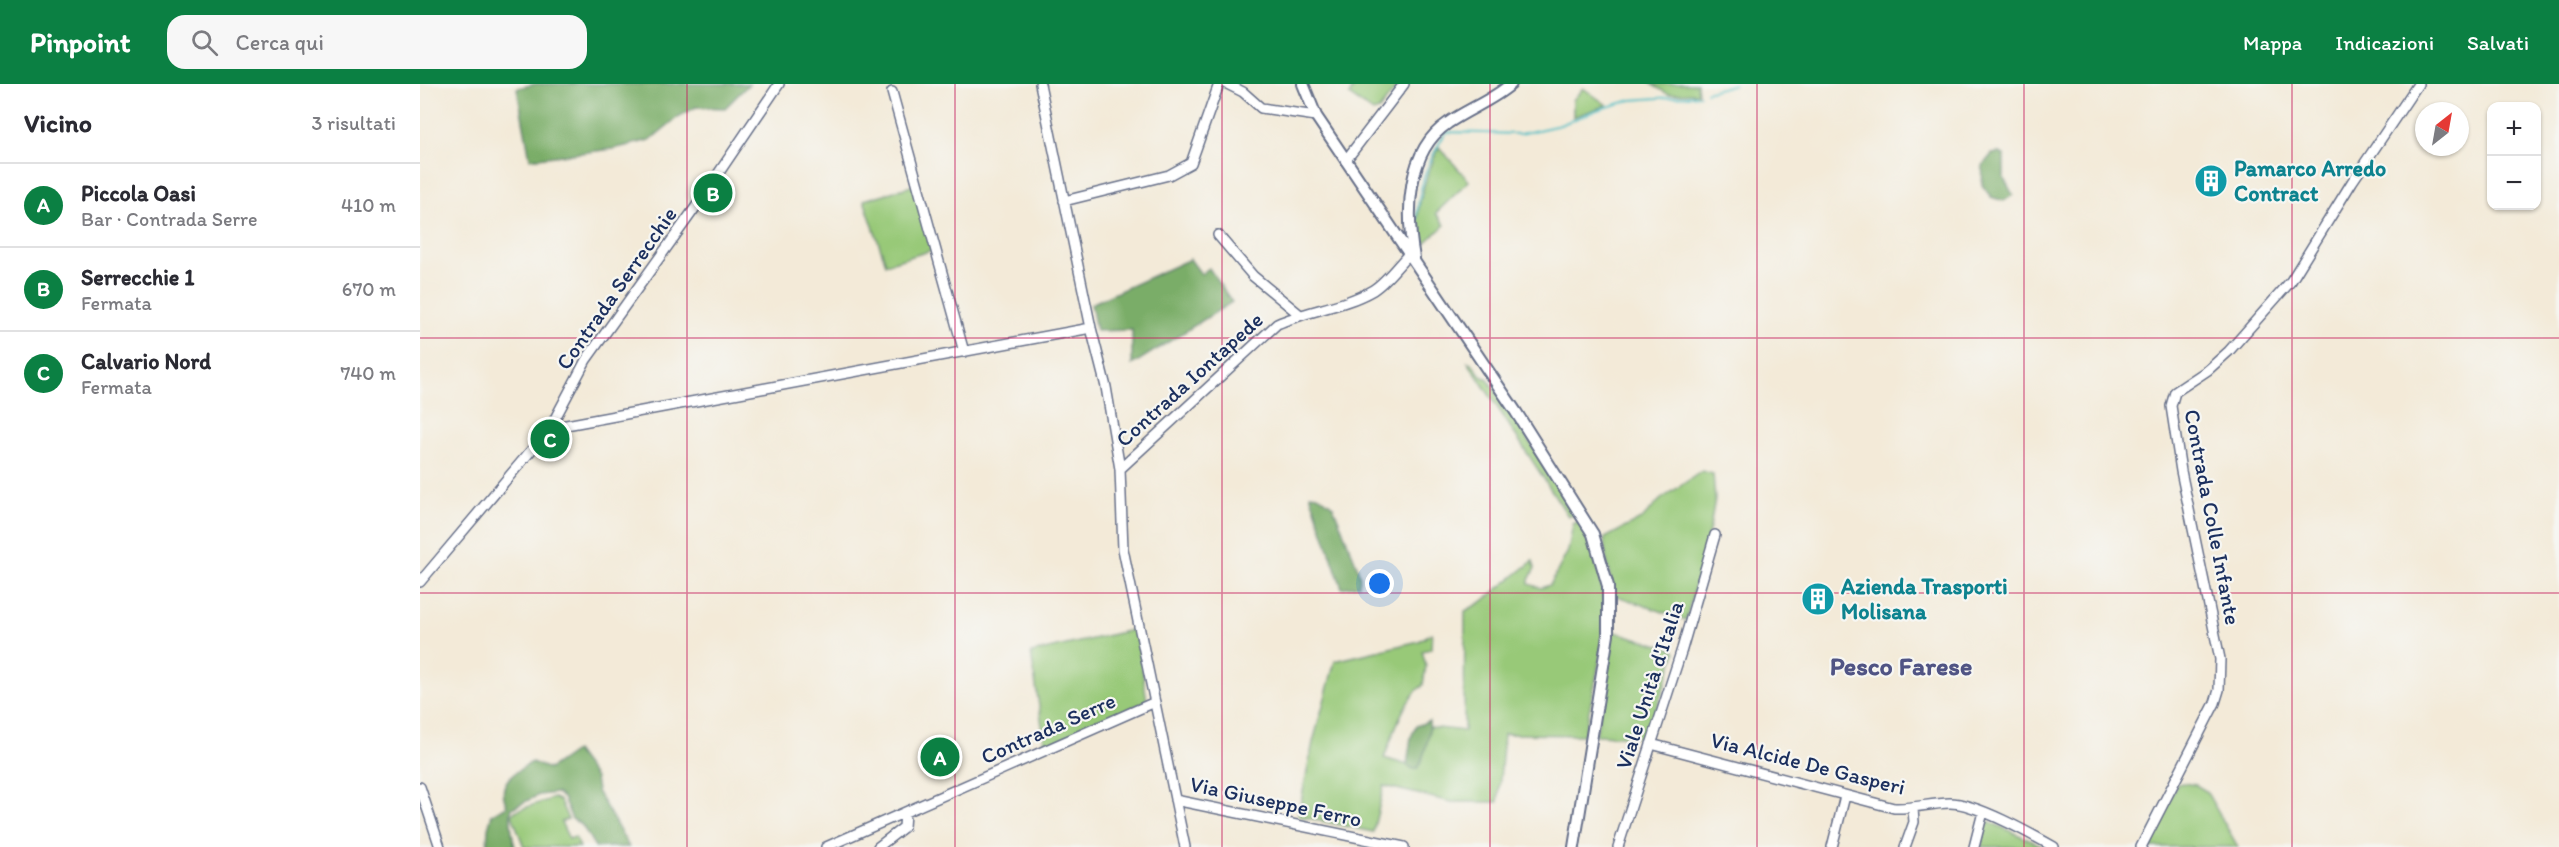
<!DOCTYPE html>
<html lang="it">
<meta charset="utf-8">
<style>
:root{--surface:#fff;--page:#f7f7f7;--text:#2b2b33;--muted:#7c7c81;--line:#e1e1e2;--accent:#0b8043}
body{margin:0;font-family:Itim,sans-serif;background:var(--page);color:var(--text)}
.controls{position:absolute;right:18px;top:18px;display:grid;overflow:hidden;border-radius:12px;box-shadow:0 2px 4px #0004}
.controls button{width:54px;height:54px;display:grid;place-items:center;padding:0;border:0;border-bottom:2px solid var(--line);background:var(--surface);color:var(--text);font:30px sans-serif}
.compass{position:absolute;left:1995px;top:18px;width:54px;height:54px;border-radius:50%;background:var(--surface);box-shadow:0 2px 4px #0004;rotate:31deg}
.you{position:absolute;left:960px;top:500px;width:21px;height:21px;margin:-15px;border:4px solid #fff;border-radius:50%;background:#1a73e8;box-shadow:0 0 0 9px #1a73e833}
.badge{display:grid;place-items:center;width:39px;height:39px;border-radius:50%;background:var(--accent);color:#fff;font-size:20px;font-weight:700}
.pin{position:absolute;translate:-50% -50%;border:3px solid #fff;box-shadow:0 2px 6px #0006}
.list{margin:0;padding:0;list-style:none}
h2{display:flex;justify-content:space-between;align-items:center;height:78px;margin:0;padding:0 24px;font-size:26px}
h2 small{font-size:20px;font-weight:400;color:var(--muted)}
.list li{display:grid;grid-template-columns:39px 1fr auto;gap:18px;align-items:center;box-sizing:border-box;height:84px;padding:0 24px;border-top:2px solid var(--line)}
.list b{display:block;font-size:22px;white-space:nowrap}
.list p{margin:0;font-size:20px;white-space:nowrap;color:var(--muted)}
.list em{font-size:20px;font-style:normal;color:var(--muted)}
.icon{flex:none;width:33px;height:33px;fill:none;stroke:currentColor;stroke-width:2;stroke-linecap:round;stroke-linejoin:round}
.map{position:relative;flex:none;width:2139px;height:763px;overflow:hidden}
header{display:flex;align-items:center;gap:36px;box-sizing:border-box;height:84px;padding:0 30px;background:var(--accent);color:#fff}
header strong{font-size:28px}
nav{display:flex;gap:33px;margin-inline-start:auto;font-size:21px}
.search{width:420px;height:54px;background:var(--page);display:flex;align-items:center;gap:15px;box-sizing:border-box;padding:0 21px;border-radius:18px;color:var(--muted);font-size:22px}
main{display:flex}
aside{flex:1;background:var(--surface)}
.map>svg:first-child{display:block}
.green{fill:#98c978;stroke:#5a7c6b;stroke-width:1.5}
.forest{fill:#7aad68;stroke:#4a6e63;stroke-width:1.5}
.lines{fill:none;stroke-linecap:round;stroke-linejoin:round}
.stream{stroke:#51bfc6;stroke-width:2}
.minor-casing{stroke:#677089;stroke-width:12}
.tertiary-casing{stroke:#677089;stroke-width:14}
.minor{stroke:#fff;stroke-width:9}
.tertiary{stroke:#fff;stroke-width:10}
.grid{fill:none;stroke:#c2185b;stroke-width:1.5;stroke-opacity:0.55}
.labels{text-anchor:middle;stroke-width:4.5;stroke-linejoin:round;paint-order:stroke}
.culture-label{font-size:22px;font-weight:bold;fill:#0d838f;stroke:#f6f6f2;text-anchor:start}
.street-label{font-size:22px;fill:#1b2f5e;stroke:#f6f6f2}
.quarter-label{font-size:26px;font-weight:bold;fill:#505484;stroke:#f6f6f2}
</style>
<header>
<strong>Pinpoint</strong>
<div class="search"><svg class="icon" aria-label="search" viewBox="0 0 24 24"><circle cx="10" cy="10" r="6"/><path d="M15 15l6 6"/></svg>Cerca qui</div>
<nav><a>Mappa</a><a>Indicazioni</a><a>Salvati</a></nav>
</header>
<main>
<aside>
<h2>Vicino<small>3 risultati</small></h2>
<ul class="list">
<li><span class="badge">A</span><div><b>Piccola Oasi</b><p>Bar · Contrada Serre</p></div><em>410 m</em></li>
<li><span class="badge">B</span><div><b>Serrecchie 1</b><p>Fermata</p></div><em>670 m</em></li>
<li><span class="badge">C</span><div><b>Calvario Nord</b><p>Fermata</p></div><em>740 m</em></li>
</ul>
</aside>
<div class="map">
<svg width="2139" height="763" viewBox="0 0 2139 763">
<rect width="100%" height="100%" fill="#f6f6f2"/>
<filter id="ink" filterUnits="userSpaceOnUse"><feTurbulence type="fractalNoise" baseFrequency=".0167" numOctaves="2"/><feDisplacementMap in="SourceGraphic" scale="12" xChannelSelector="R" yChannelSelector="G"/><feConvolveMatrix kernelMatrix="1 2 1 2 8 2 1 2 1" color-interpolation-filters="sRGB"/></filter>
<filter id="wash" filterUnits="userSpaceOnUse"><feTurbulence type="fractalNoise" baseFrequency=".008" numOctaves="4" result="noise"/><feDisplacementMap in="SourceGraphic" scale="24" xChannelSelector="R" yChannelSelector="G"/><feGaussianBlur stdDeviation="1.35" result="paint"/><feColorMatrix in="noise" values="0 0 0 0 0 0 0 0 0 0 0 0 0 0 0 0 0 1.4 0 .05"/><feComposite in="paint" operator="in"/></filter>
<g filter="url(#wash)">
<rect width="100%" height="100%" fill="#f3ead8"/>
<!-- green -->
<path class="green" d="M936,0h43l-20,26 -6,2 -24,-17z
M1231,0h46l1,9 -30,1z
M1163,4l24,17 -34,12v-17z
M1019,63l30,34 -33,32 9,12 -21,19c-18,-17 6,-78 15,-97z
M495,101l18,65 -47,14 -22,-64z
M1048,278l4,1 10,14 5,1 92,137 -11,1z
M1282,387l11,3 2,25 -5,28 -24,93 -72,-25c-2,-12 -13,-49 -9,-57l38,-20 17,-18z
M1161,436c11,28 21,55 23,85 3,35 -13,95 -20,130l-80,-1 -6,68h-47l-67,-16 -11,46 -75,-16 15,-74 22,-81 84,-20 13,-8 -1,16 -9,2 4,15 -3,19c-21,17 -29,48 -39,73l23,7 2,2 13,-7 8,-33 34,4 1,-120 15,-8 53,-42 2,7 -6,12v4l12,4 9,-3 18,-34 5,-27z
M716,545l11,72 -102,45 -14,-93z
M1192,547l61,18 3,3 -29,85 -51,-2z
M1763,699l13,2 10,6 32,56h-92l31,-63z
M134,714l6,3 8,18 -7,3 8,17 6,-2 5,10h-56l-12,-32 3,-4z
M1568,737l57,26h-64z"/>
<!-- forest -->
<path class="forest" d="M116,0h213l-24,24 -29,-1 -18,10 -28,23 -37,9 -83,10 -13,-71z
M1579,69l5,2v23l9,17 -9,6 -13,-4 -9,-12 1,-20 9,-11z
M770,175l11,15 8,-6 23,34 -100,63v-35l-36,1 -5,-27z
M890,410l8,1 15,11 25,62 2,10 -1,7 -17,3z
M1009,637c2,12 -5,36 -11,47l-5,1 -6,-4 4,-28 5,-11z
M155,667l20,27 2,13 32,56h-34l-13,-22 -10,-6 -9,-21 -7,-5 -17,2 -27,13c-3,8 1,30 3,39h-31l3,-2 1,-17 4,-14 15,-8c-12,-24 8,-34 25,-44l17,7z"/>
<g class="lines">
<!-- stream -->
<path class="stream" d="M1286,8l29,-8
M996,144c2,-39 10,-64 30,-96l74,2 40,-9 37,-15 34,-10 69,-5"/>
</g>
</g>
<g filter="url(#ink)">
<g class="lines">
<defs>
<path id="minor" d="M620,0l51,244 15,59 14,82 3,80 62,298
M807,0l16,8 18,16 55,8
M472,8l72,260
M926,76l58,-76
M644,117l105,-26 22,-12 28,-79
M798,151l35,41 46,38
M130,344l541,-100
M700,385l157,-145c31,-14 67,-17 96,-34 13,-8 25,-25 36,-36
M0,498l130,-154 36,-68 109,-152 84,-124
M1231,660l243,64c19,1 37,-5 56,-5 26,0 81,31 104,44
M0,703l20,60
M755,716l229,47
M406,763l329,-145
M458,763l26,-20 1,-14
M1198,763l64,-198 33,-114
M1412,763l13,-51
M1485,763l9,-25 -1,-13
M1554,763l9,-35
M1721,763l74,-144 4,-13 1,-31 -39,-188 -10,-65 4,-14 33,-22 21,-19 62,-70 61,-99 66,-98"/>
<path id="tertiary" d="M883,0l13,32 200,296 77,122 15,52v49l-34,212
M994,174c-8,-45 -8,-107 34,-135 20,-14 45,-23 63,-39"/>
</defs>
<!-- minor casing -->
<use href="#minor" class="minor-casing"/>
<!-- tertiary casing -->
<use href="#tertiary" class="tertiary-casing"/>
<!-- minor -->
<use href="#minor" class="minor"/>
<!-- tertiary -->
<use href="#tertiary" class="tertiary"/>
</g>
</g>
<!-- grid -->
<path class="grid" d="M267,0v763M535,0v763M802,0v763M1070,0v763M1337,0v763M1604,0v763M1872,0v763M0,254h2139M0,509h2139"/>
<!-- icons -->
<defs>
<symbol id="building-disc" viewBox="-11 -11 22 22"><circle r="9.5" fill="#0f9aa8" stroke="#f6f6f2"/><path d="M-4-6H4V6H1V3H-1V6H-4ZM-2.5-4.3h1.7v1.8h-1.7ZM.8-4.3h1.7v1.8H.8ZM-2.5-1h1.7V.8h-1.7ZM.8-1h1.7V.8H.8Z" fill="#fff"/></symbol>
</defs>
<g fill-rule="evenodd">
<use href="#building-disc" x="1772" y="78" width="38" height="38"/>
<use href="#building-disc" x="1379" y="496" width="38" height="38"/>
</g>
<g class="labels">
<!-- culture labels -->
<g class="culture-label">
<text x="1814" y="92">Pamarco Arredo<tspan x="1814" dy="25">Contract</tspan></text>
<text x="1421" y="510">Azienda Trasporti<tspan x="1421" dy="25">Molisana</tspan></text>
</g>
<!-- street labels -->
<g class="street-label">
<text transform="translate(196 204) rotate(-55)" y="8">Contrada Serrecchie</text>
<text transform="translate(769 295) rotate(-42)" y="8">Contrada Iontapede</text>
<text transform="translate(1793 433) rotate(79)" y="8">Contrada Colle Infante</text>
<text transform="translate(1229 601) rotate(-72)" y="8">Viale Unità d'Italia</text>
<text transform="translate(628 644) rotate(-24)" y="8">Contrada Serre</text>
<text transform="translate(1388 679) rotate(14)" y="8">Via Alcide De Gasperi</text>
<text transform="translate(856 717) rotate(12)" y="8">Via Giuseppe Ferro</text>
</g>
<!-- quarter labels -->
<g class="quarter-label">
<text x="1481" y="591">Pesco Farese</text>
</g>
</g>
</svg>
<div class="controls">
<button>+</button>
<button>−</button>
</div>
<svg class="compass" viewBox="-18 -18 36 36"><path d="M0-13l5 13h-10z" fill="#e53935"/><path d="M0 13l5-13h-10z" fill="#7c7c81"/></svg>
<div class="you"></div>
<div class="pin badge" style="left:520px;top:673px">A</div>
<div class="pin badge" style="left:293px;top:109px">B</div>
<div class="pin badge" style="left:130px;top:355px">C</div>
</div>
</main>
